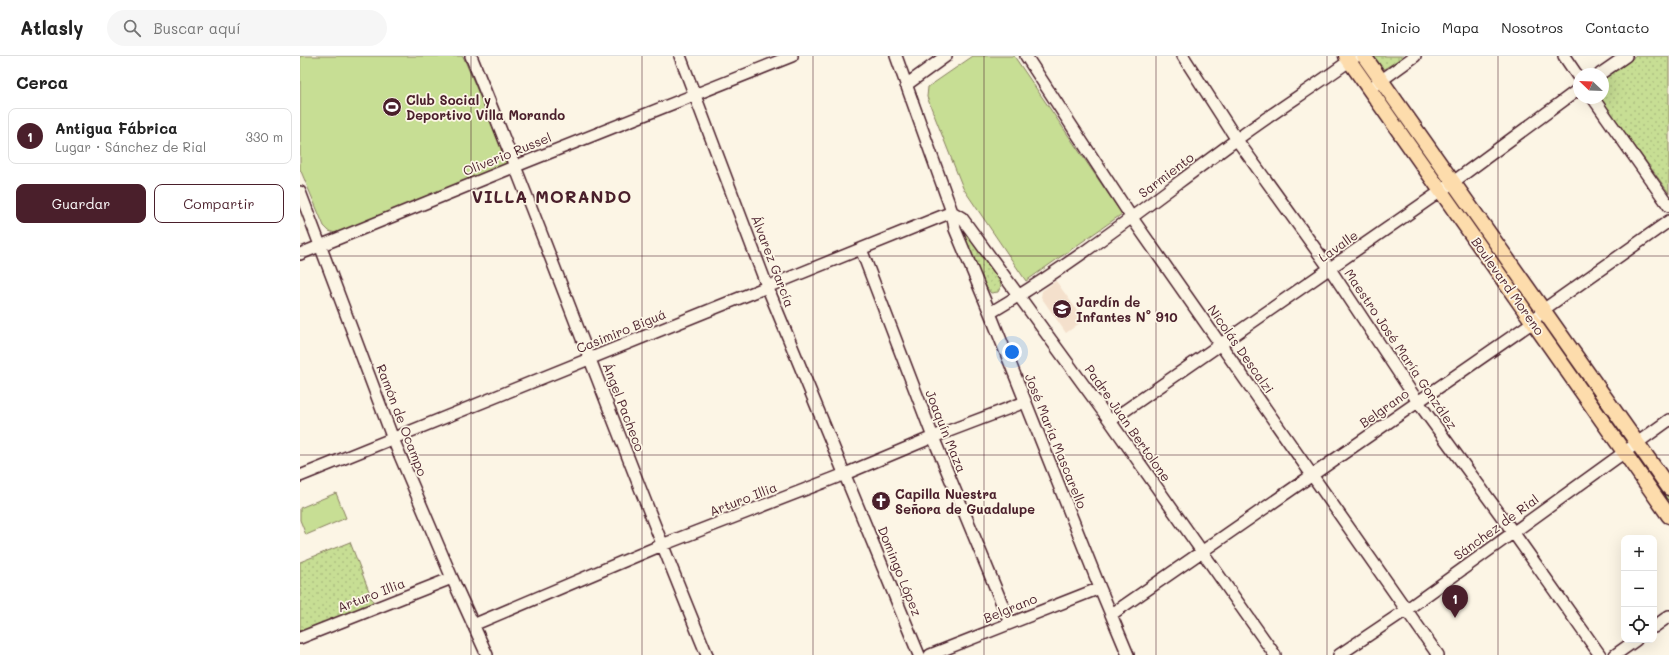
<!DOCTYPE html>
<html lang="es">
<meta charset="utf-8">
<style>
:root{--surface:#fff;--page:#f6f6f6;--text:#222;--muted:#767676;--line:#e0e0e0;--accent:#4a1f2b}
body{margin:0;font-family:Mali,sans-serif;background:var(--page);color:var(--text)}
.controls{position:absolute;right:12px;bottom:12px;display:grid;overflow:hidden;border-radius:8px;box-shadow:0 4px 16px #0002}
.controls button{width:36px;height:36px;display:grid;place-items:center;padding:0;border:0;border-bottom:1px solid var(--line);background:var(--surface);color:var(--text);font:20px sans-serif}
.compass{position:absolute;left:1273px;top:12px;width:36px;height:36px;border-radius:50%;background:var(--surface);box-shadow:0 4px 16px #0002;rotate:293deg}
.you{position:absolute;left:712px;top:296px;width:14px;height:14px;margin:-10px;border:3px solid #fff;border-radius:50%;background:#1a73e8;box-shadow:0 0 0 6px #1a73e833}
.badge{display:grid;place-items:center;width:26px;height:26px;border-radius:50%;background:var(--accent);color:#fff;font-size:13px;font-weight:700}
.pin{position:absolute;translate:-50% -33px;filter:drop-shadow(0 1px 2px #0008)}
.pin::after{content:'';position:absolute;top:21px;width:14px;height:12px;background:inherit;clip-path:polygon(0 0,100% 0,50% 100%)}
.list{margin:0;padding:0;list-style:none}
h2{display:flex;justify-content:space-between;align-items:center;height:52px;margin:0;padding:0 16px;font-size:17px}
h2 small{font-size:13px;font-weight:400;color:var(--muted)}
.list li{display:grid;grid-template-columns:26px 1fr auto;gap:12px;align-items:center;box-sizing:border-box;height:56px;margin:0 8px 8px;padding:0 8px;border:1px solid var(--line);border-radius:8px}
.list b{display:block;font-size:15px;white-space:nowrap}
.list p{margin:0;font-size:13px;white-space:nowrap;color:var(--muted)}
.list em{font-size:13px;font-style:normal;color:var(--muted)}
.actions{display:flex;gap:8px;padding:12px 16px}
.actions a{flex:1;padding:9px 0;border:1px solid var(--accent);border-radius:8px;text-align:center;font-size:14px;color:var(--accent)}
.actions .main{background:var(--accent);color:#fff}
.icon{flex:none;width:22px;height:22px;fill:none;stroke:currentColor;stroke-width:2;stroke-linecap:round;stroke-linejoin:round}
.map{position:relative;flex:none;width:1369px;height:599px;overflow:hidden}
header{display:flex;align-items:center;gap:24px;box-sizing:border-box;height:56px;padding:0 20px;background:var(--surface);border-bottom:1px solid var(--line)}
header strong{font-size:19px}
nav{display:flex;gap:22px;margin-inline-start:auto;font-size:14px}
.search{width:280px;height:36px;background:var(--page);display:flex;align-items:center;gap:10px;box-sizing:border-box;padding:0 14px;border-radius:22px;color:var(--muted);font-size:15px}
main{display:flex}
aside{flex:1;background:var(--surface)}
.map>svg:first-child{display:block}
.built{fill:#f4e0cc}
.grass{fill:url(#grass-dots);stroke:#887e60}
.garden{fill:#c7de94;stroke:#887e60}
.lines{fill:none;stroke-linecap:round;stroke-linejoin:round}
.minor-casing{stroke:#4a1f2b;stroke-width:14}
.major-casing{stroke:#4a1f2b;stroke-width:17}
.minor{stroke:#fcf5e5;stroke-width:11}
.major{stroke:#fddcac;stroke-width:14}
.grid{fill:none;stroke:#4a1f2b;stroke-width:1;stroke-opacity:0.55}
.labels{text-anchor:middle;stroke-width:3.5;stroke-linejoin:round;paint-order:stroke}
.poi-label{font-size:13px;font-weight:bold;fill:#4a1f2b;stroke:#fcf5e5;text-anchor:start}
.street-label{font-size:13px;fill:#4a1f2b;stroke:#fcf5e5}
.district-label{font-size:17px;font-weight:bold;letter-spacing:1px;fill:#4a1f2b;stroke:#fcf5e5}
</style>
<header>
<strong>Atlasly</strong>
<div class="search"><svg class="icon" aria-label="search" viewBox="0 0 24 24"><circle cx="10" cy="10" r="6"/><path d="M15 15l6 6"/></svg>Buscar aquí</div>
<nav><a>Inicio</a><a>Mapa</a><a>Nosotros</a><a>Contacto</a></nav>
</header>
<main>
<aside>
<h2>Cerca<small></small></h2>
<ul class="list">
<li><span class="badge">1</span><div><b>Antigua Fábrica</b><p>Lugar · Sánchez de Rial</p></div><em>330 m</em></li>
</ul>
<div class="actions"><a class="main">Guardar</a><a>Compartir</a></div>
</aside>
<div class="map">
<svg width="1369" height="599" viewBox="0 0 1369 599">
<defs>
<pattern id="grass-dots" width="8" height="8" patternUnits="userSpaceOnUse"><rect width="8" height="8" fill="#c7de94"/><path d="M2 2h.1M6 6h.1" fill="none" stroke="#acbe80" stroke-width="1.8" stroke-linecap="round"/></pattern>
</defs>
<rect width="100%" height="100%" fill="#fcf5e5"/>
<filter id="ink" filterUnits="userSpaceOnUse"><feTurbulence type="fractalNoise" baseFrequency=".025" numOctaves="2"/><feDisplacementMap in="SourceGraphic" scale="8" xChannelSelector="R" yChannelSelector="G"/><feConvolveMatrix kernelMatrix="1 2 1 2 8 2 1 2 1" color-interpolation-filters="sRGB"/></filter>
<g filter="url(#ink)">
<!-- built -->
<path class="built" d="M756,225l28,39 -18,13 -25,-36 1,-6z"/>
<!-- grass -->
<path class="grass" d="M1072,0h33l-21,13 -5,-4z
M1336,0h33v137l-69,-95h3v-19z
M1086,37l56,80 -5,4 -56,-81z
M665,179l4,2 31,42 1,7 -3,6 -7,1 -5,-6 -21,-49z
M1246,272l5,1 75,106 -2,3h-3l-57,-81 5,1 -16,-23 -7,-3z
M1335,398l4,1 30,42v10l-35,-49z
M50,486l24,62 -74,29v-71z"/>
<!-- garden -->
<path class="garden" d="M0,0h163l43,102v9l-168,67 -9,-3 -5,-5 -24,-57z
M673,0h41l108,158 -96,67 -63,-93 -36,-91 1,-10z
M36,437l10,25 -40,17 -6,-15v-12z"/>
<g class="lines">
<defs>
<path id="minor" d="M171,0c81,199 154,401 236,599
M380,0l87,230 152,369
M596,0l56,156 3,17 35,84 110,275 28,67
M726,0l106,162 306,437
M883,0l54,84 93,129 88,133 95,130 87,123
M1264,0l15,22
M1300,18l26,-18
M606,29l40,-29
M1075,29l40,-29
M1293,42l76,108
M0,136l93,247 59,139 35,77
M652,156l10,6 148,203 165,234
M561,193l72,188 77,186
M0,198l216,-88 276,-110
M690,257c87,-51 165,-114 246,-173 39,-29 81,-55 120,-84
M810,365l331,-230 138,-102
M0,420l652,-264
M812,558l421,-292 10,-12 126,-89
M173,569l189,-80 183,-71 88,-37 92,-35
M1354,571l15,-11
M0,582l152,-60
M630,599l170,-67
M1039,599l67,-45 263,-190
M1315,599l21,-15"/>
<path id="major" d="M1046,0l323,460
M1064,0l305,432"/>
</defs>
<!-- minor casing -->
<use href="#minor" class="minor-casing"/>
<!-- major casing -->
<use href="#major" class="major-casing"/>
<!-- minor -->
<use href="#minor" class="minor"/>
<!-- major -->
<use href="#major" class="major"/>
</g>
</g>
<!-- grid -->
<path class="grid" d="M171,0v599M342,0v599M513,0v599M684,0v599M856,0v599M1027,0v599M1198,0v599M0,200h1369M0,399h1369"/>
<!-- icons -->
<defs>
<symbol id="stadium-disc" viewBox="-11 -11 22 22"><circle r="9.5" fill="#4a1f2b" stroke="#fcf5e5"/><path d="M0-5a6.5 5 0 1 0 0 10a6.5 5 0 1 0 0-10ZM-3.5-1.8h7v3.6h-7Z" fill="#fff"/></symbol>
<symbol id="school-disc" viewBox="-11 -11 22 22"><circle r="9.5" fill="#4a1f2b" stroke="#fcf5e5"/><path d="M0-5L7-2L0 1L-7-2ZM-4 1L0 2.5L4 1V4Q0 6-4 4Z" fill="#fff"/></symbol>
<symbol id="church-disc" viewBox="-11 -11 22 22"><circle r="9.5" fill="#4a1f2b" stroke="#fcf5e5"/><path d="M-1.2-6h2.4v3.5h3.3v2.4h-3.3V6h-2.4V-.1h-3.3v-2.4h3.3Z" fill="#fff"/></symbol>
</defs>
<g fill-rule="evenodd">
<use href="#stadium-disc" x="81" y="40" width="22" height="22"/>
<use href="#school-disc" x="751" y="242" width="22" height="22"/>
<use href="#church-disc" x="570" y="434" width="22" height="22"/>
</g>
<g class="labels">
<!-- poi labels -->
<g class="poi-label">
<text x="106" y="49">Club Social y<tspan x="106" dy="15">Deportivo Villa Morando</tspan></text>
<text x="776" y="251">Jardín de<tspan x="776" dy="15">Infantes N° 910</tspan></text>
<text x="595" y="443">Capilla Nuestra<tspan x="595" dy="15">Señora de Guadalupe</tspan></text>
</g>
<!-- street labels -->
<g class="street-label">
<text transform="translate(207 98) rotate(-22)" y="5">Oliverio Russel</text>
<text transform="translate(866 119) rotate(-37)" y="5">Sarmiento</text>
<text transform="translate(1038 190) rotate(-35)" y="5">Lavalle</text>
<text transform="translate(473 205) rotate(69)" y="5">Álvarez García</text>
<text transform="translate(1208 230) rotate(55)" y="5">Boulevard Moreno</text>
<text transform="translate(321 275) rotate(-22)" y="5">Casimiro Biguá</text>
<text transform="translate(941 293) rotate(55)" y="5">Nicolás Descalzi</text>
<text transform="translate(1101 293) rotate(56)" y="5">Maestro José María González</text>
<text transform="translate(324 351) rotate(69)" y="5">Ángel Pacheco</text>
<text transform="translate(1084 352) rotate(-35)" y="5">Belgrano</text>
<text transform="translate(102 364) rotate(69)" y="5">Ramón de Ocampo</text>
<text transform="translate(828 367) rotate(55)" y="5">Padre Juan Bertolone</text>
<text transform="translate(646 375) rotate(68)" y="5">Joaquín Maza</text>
<text transform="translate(756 385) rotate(68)" y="5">José María Mascarello</text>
<text transform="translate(443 443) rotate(-21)" y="5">Arturo Illia</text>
<text transform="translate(1196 471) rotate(-36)" y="5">Sánchez de Rial</text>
<text transform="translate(600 515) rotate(68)" y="5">Domingo López</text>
<text transform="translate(71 539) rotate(-21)" y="5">Arturo Illia</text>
<text transform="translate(710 552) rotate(-22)" y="5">Belgrano</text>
</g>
<!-- district labels -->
<g class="district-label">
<text x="252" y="147">VILLA MORANDO</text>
</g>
</g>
</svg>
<div class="controls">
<button>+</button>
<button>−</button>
<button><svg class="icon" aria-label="locate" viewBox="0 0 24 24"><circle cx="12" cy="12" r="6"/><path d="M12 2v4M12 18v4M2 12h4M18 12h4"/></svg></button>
</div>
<svg class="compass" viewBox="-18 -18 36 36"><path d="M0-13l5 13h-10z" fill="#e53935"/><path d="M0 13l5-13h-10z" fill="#767676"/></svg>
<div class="you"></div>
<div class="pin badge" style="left:1155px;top:562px">1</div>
</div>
</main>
